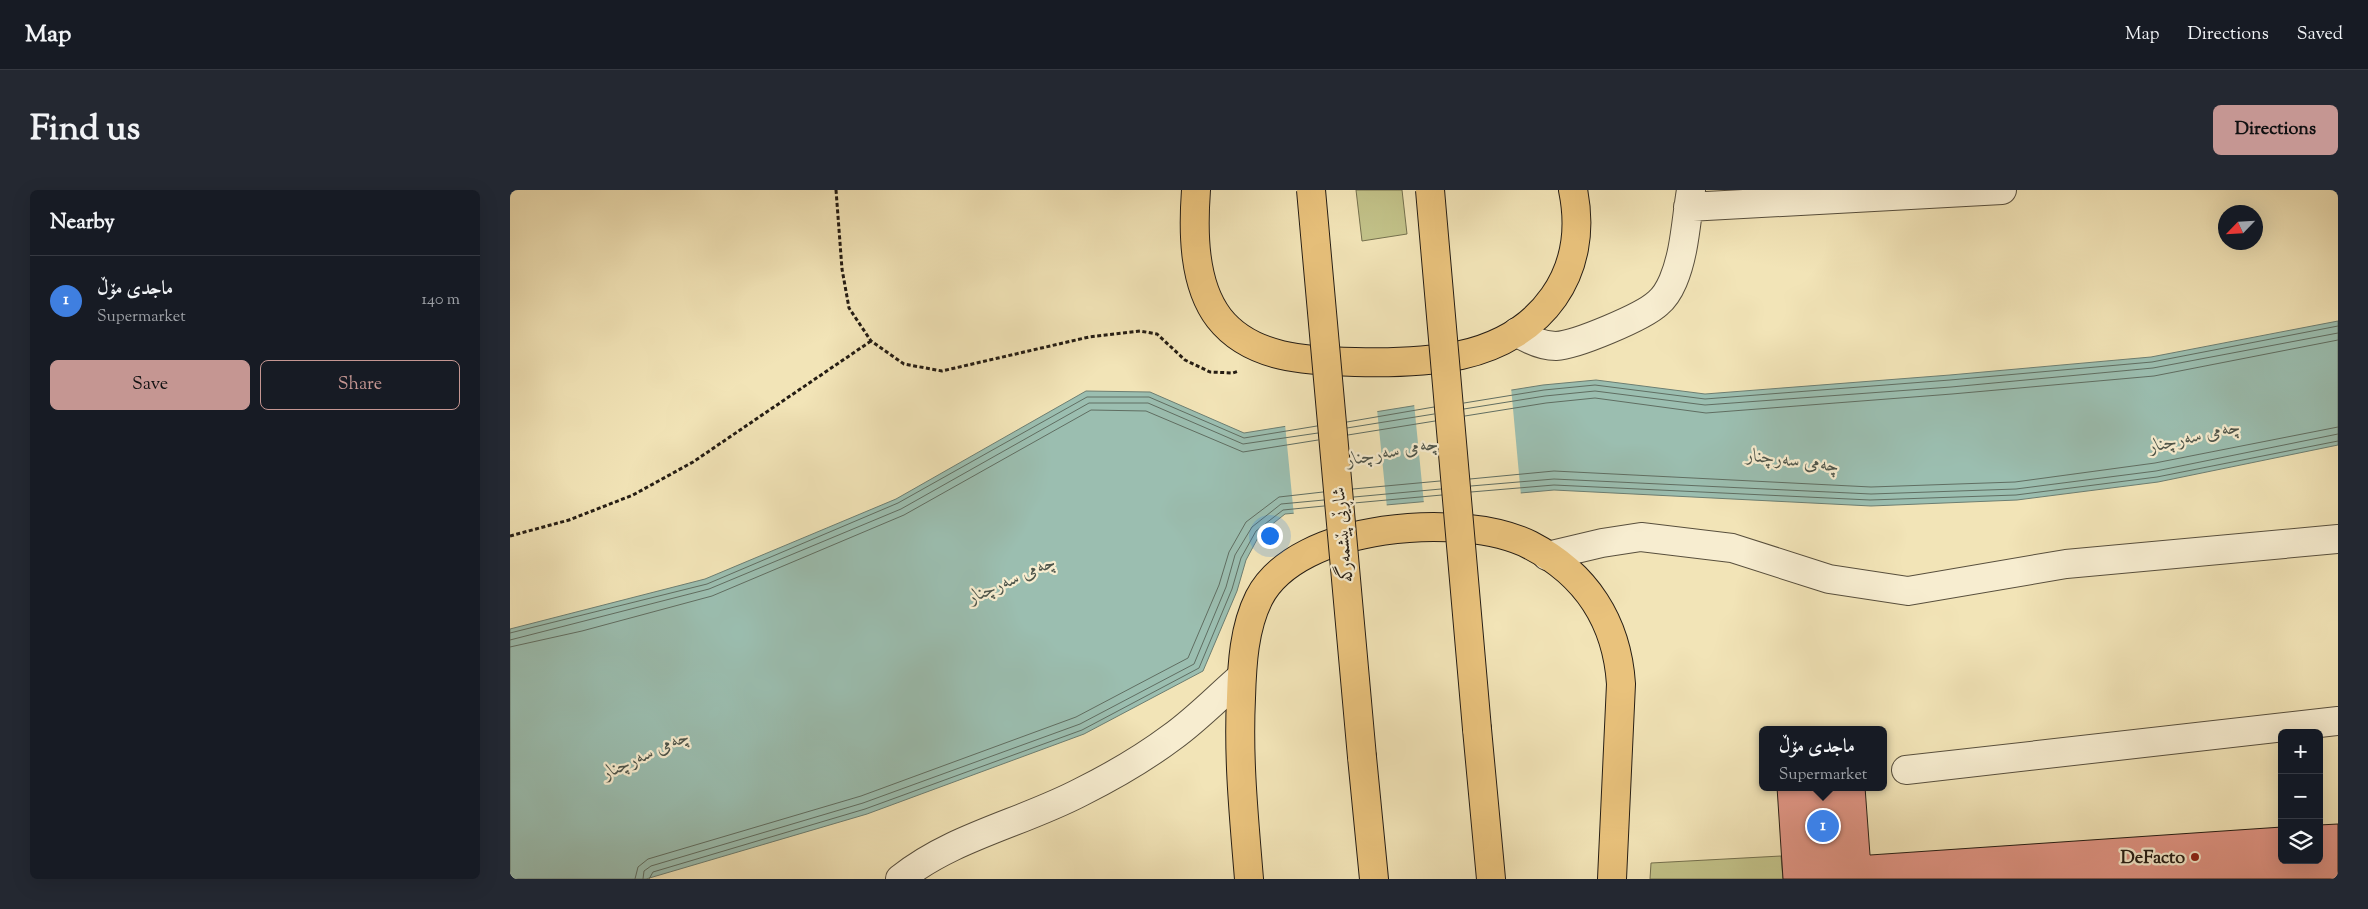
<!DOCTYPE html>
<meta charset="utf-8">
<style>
:root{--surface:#171b24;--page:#242831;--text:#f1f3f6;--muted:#9ea1a6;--line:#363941;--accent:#c59692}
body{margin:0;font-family:"Sorts Mill Goudy",Amiri,serif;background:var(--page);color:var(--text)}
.controls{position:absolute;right:15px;bottom:15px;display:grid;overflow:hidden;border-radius:8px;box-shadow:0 5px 20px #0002}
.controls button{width:45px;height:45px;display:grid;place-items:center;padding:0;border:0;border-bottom:1px solid var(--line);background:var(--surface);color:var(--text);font:25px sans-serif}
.compass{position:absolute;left:1708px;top:15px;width:45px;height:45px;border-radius:50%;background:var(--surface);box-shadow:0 5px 20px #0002;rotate:245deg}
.you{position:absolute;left:759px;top:345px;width:18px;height:18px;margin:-12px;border:4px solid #fff;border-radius:50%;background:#1a73e8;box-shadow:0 0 0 8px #1a73e833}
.badge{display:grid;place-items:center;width:32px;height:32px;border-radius:50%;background:var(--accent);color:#fff;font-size:16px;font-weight:700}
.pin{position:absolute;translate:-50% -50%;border:2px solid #fff;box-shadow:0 1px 5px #0006}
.popup{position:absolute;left:1249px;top:536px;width:128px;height:65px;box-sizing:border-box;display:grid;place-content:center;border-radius:8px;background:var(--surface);filter:drop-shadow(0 1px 4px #0005);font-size:16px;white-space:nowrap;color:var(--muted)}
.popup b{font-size:19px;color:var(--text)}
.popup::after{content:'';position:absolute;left:50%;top:100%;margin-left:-10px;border:10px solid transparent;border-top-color:var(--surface)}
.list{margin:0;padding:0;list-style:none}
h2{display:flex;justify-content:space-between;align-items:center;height:65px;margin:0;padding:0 20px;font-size:21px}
h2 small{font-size:16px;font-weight:400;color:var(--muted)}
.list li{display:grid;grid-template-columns:32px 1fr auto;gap:15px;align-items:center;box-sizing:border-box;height:90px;padding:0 20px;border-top:1px solid var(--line)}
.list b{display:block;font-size:19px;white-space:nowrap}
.list p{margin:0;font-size:16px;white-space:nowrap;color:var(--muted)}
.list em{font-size:16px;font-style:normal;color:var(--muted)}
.actions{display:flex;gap:10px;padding:15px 20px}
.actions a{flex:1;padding:11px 0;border:1px solid var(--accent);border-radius:8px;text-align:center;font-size:18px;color:var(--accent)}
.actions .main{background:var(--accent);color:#111}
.icon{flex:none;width:28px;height:28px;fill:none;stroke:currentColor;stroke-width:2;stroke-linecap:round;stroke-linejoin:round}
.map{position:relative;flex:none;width:1828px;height:689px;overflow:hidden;border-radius:8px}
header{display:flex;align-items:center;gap:30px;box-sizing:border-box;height:70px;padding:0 25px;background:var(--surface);border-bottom:1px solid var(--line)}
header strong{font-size:24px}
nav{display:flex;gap:28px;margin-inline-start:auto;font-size:18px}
.intro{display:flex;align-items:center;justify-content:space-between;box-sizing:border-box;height:120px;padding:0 30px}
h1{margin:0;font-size:35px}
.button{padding:12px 22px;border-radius:8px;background:var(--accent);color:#111;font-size:18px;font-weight:700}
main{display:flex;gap:30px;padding:0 30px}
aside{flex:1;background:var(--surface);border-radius:8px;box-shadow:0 5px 20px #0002}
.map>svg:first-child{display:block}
.green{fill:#c2c289;stroke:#74704e}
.water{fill:#9bbeb0;stroke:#6c7e72}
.pier{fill:#f2e4b7}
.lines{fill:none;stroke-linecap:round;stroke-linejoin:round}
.shore{stroke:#606e62;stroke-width:1}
.building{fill:#e19585;stroke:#251d14}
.minor-casing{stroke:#584f3d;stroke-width:30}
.highway-casing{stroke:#251d14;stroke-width:30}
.path{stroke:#251d14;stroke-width:3;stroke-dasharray:4 2.5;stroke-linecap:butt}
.minor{stroke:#f7edd0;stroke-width:28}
.highway{stroke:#e9c27c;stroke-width:28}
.highway-bridge-casing{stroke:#251d14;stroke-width:30;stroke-linecap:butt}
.highway-bridge{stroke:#e9c27c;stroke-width:28}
.poi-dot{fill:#8f2418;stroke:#f7edd0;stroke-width:2}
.labels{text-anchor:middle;stroke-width:4.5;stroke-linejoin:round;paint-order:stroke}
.street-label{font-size:18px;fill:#251d14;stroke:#f7edd0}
.poi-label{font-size:18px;font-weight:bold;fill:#251d14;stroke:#f7edd0;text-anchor:end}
.water-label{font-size:19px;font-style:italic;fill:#4e554b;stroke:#f7edd0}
</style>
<header>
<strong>Map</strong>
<nav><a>Map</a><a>Directions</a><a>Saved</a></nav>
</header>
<div class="intro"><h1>Find us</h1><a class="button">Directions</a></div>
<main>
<aside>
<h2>Nearby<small></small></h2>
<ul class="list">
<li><span class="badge" style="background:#3f7fe0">1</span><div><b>ماجدی مۆڵ</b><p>Supermarket</p></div><em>140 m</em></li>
</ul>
<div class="actions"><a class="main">Save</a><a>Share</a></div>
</aside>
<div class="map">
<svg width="1828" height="689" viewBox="0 0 1828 689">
<rect width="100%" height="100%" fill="#f2e4b7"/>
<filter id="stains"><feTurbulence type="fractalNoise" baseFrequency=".004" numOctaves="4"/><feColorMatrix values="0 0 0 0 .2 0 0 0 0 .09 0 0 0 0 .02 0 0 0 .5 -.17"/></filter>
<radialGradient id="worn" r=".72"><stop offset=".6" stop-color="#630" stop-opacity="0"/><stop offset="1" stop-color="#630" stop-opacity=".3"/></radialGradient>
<!-- green -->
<path class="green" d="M846,0h46l5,44 -45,7z
M1271,666l2,23h-133l1,-16z"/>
<!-- water -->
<path class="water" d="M1828,131v124l-180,37 -141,18 -146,6 -317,-16 -269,24 -25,20 -14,26 -9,31 -34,80 -119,63 -217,80 -221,65h-136v-250l195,-50 191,-80 190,-108 64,1 94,41 299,-48 53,-5 109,14 245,-19 201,-18z"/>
<!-- pier -->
<path class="pier" d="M1001,197l10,109 -97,8 -10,-101z
M867,219l10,99 -93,8 -9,-92z"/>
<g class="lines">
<!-- shore -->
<path class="shore" d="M954,213l80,-13 51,-5 110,14 245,-19 202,-18 186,-36
M954,219l81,-13 50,-5 110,14 246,-18 202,-19 185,-35
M955,226l81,-13 49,-5 111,15 246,-19 202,-18 184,-36
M837,232l87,-15
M837,238l87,-14
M838,245l87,-14
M960,289l84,-8 317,16 144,-5 140,-19 183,-36
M961,296l83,-7 317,15 145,-5 140,-18 182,-37
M843,299l87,-8
M961,302l83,-7 316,15 146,-5 141,-18 181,-36
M844,307l87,-8
M844,313l88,-8
M0,443l197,-49 191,-81 189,-106h62l95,41 73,-12
M0,450l199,-51 192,-80 188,-106h59l95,41 75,-11
M0,457l72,-16 130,-35 192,-81 187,-105 55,1 97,41 75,-12
M125,689l3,-12 10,-8 213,-63 215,-79 112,-59 31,-73 10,-33 17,-30 33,-25 44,-5
M133,689l1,-8 7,-5 212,-63 217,-79 114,-60 32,-77 9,-32 17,-28 29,-23 43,-4
M139,689l4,-7 212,-63 217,-79 117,-62 33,-79 9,-31 15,-27 27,-21 41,-4"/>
</g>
<!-- building -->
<path class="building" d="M1267,597h88l5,68 412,-28v33h37v-35l19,-1v55h-555z"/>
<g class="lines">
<defs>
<path id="minor" d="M1178,17l314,-17
M1007,142c12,8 24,14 39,14 20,-1 87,-29 102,-43 6,-5 12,-15 15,-22 12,-28 13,-62 18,-91
M1037,366l55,-13 39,-6 91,11 97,31 79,12 158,-27 272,-25
M1396,580l432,-49
M390,689c52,-42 122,-56 181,-87 32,-16 63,-34 91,-55 25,-18 46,-40 69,-60"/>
<path id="highway" d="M686,0c-3,41 -3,94 23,128 32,41 89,43 136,44 35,1 72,0 106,-7 81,-18 129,-82 112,-165
M967,539l14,150
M852,567l12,122
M739,689c-5,-61 -11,-120 -8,-181 1,-34 3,-70 18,-100 38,-75 204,-87 271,-53 56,29 87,77 91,139l-9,195"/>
</defs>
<!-- minor casing -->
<use href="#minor" class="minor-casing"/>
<!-- highway casing -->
<use href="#highway" class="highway-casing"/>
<!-- path -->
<path class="path" d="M326,0l6,79 7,39 22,33 33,23 38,7 147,-34 51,-6 17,3 28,26 25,12 23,1 6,-2
M0,346l59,-16 64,-25 60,-33 178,-121"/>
<!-- minor -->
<use href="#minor" class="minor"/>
<!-- highway -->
<use href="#highway" class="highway"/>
<defs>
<path id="highway-bridge" d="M801,0l51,567
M920,0l47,539"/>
</defs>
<!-- highway-bridge casing -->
<use href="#highway-bridge" class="highway-bridge-casing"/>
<!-- highway-bridge -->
<use href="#highway-bridge" class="highway-bridge"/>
</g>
<!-- markers -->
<circle class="poi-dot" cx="1685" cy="667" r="5"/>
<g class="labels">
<!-- street labels -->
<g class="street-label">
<text transform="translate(832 345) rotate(-95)" y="6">شاڕێی پێشمەرگە</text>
</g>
<!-- poi labels -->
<g class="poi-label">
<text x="1675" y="673">DeFacto</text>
</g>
<!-- water labels -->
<g class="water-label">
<text transform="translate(1684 245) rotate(-13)" y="7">چەمی سەرچنار</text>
<text transform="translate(882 260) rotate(-11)" y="7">چەمی سەرچنار</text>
<text transform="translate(1283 269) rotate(7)" y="7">چەمی سەرچنار</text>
<text transform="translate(501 388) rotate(-24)" y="7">چەمی سەرچنار</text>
<text transform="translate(135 563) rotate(-25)" y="7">چەمی سەرچنار</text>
</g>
</g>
<rect width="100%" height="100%" filter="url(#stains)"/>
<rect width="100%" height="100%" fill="url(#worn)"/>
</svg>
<div class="controls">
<button>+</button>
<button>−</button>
<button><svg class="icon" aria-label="layers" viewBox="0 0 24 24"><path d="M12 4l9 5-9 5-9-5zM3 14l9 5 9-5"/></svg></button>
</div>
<svg class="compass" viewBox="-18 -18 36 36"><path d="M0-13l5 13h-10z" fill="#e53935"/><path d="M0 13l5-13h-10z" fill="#9ea1a6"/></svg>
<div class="you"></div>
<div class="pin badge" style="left:1313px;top:636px;background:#3f7fe0">1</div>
<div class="popup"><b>ماجدی مۆڵ</b>Supermarket</div>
</div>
</main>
